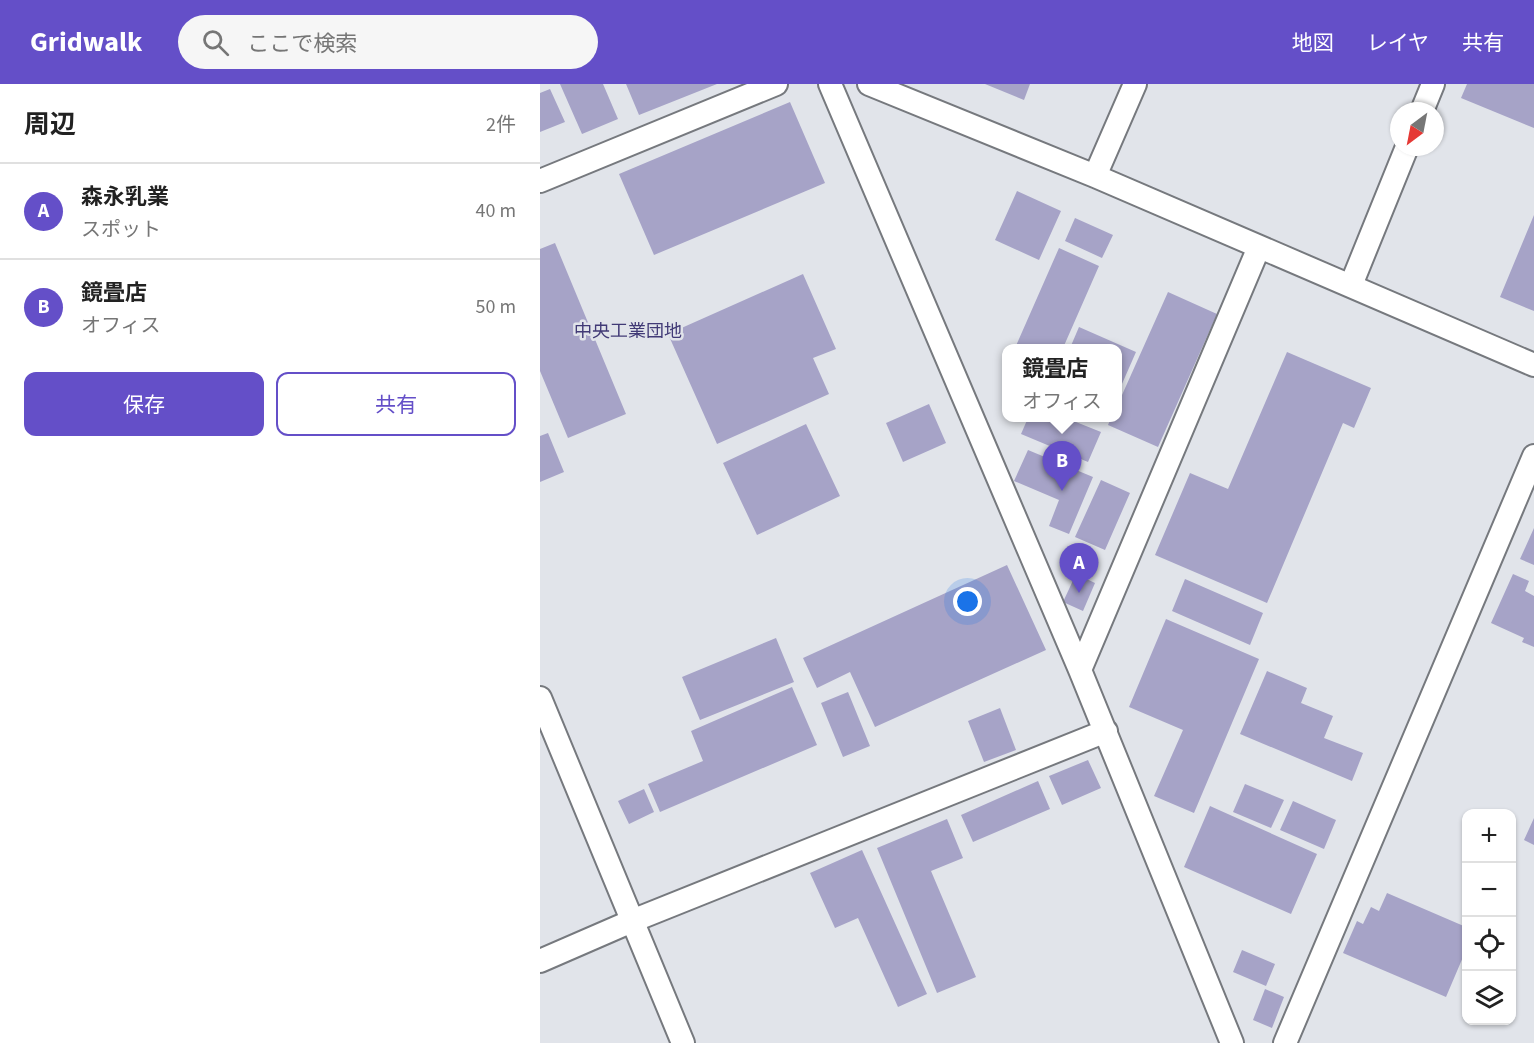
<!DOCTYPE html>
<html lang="ja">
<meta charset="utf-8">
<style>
:root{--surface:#fff;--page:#f6f6f6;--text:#222;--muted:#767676;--line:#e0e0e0;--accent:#644fc8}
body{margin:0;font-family:"Source Sans 3","Noto Sans JP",sans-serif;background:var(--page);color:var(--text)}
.controls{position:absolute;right:18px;bottom:18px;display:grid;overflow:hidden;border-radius:12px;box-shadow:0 2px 4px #0004}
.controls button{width:54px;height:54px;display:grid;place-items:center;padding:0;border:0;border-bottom:2px solid var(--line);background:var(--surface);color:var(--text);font:30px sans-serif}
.compass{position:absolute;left:850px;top:18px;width:54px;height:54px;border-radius:50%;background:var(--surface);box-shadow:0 2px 4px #0004;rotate:212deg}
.you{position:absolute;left:428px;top:518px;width:21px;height:21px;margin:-15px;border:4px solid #fff;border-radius:50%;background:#1a73e8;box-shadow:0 0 0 9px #1a73e833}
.badge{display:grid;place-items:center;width:39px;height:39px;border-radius:50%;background:var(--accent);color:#fff;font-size:20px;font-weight:700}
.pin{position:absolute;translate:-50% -50px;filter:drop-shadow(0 2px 3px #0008)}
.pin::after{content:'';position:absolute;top:32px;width:21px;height:18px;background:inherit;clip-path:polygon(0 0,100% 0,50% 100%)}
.popup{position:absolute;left:462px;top:260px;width:120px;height:78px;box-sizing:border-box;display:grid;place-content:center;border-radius:12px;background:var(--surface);filter:drop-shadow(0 2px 4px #0005);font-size:20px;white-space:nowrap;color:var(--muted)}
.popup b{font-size:22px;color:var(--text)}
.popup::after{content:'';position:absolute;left:50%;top:100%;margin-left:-12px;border:12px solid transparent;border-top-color:var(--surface)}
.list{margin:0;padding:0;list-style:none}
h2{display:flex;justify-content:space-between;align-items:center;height:78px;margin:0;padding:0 24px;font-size:26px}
h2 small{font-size:20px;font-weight:400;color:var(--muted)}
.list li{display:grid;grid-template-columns:39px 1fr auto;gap:18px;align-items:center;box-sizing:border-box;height:96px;padding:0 24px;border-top:2px solid var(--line)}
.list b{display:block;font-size:22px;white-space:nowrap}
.list p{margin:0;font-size:20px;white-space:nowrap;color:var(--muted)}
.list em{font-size:20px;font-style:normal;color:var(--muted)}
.actions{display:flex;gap:12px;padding:18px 24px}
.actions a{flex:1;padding:14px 0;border:2px solid var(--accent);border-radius:12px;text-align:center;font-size:21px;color:var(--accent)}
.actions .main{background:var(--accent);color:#fff}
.icon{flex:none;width:33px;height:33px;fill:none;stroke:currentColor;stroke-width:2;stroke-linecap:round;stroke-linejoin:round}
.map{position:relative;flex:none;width:994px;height:959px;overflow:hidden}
header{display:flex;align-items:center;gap:36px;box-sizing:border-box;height:84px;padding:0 30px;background:var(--accent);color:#fff}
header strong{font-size:28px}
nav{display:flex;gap:33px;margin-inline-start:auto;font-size:21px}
.search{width:420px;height:54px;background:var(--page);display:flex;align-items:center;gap:15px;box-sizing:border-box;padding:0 21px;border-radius:33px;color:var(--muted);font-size:22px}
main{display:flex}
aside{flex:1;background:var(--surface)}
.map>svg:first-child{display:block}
.building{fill:#a6a3c7}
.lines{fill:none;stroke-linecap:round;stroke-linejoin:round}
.minor-casing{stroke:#76797e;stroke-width:26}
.minor{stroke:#fff;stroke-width:22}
.labels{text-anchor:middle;stroke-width:5;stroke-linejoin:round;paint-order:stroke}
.quarter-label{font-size:18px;fill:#413a76;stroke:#e1e4ea}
</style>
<header>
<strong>Gridwalk</strong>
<div class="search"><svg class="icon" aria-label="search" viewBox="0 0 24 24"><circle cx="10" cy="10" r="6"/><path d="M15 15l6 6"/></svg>ここで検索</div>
<nav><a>地図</a><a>レイヤ</a><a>共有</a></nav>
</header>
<main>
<aside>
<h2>周辺<small>2件</small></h2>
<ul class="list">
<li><span class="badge">A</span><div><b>森永乳業</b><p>スポット</p></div><em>40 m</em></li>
<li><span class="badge">B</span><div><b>鏡畳店</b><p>オフィス</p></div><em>50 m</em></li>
</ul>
<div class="actions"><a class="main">保存</a><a>共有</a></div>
</aside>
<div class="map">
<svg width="994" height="959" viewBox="0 0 994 959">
<rect width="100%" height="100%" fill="#e1e4ea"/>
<!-- building -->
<path class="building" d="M20,0h43l15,35 -36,15z
M86,0h91l-78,31z
M445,0h45l-6,16z
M927,0h67v44l-73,-30z
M10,5l15,33 -25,10v-39z
M250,18l35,81 -171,72 -35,-81z
M477,107l44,20 -22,49 -44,-20z
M994,131v96l-34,-14z
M535,134l38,17 -11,23 -37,-17z
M15,159l71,171 -58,24 -28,-67v-122z
M519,164l40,18 -36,82h-48z
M263,190l33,75 -23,9 16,36 -112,50 -49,-110z
M628,208l49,22 -59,133 -50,-22 3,-7h7v-14z
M539,243l57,25 -18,41v-45h-48z
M747,268l84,36 -17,40 -11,-5 -76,180 -112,-48 35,-82 38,16z
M389,320l17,39 -43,19 -17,-39z
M488,334h38l35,14 -13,30 -67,-28z
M266,340l34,72 -83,39 -34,-72z
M8,349l16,39 -24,10v-46z
M488,366l65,27 -24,57 -20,-8 10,-26 -45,-19z
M561,396l29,13 -25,57 -30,-13z
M994,444v37l-14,-6z
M467,481l39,85 -171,77 -25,-55 -33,16 -14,-30z
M536,490l19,9 -12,28 -20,-9z
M973,490l16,7 -4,10 9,5v51l-12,-5 2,-4 -33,-15z
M645,495l78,34 -13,32 -78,-34z
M626,535l93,40 -65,154 -40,-17 29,-66 -54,-23z
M236,554l18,44 -94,38 -18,-43z
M727,587l40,17 -6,15 32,13 -9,22 39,15 -11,28 -112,-47z
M252,603l25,58 -157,67 -12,-28 55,-23 -12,-30z
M308,608l22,54 -27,11 -22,-54z
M460,624l16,42 -32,12 -16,-41z
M548,676l13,28 -39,17 -13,-29z
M498,697l12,28 -77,33 -12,-27z
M705,700l39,16 -13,28 -38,-16z
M104,705l10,23 -25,12 -11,-23z
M753,717l43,19 -12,29 -44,-19z
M670,722l107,48 -26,60 -107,-47z
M994,734v27l-10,-5z
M407,735l16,39 -32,13 45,106 -39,16 -60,-145z
M322,766l65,144 -29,13 -40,-89 -23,10 -25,-55z
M847,809l79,34v23l-20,47 -103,-44 14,-32 6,3 8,-17 8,4z
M702,866l33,14 -9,22 -33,-14z
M725,905l19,8 -12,31 -19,-8z"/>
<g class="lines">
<defs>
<path id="minor" d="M290,0l250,586 152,373
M329,0l226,92 439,189
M882,27l11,-27
M555,92l40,-92
M0,97l236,-97
M811,201l56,-138
M540,586l179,-423
M0,614l143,345
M0,877l92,-40 474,-190
M745,959l249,-587"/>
</defs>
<!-- minor casing -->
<use href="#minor" class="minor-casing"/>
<!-- minor -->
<use href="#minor" class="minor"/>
</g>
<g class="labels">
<!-- quarter labels -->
<g class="quarter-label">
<text x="88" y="253">中央工業団地</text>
</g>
</g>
</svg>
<div class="controls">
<button>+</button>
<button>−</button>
<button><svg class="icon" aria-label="locate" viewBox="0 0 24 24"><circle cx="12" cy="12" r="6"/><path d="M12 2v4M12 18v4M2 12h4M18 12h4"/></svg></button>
<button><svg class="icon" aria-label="layers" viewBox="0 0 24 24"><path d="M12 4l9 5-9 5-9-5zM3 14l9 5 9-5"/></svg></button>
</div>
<svg class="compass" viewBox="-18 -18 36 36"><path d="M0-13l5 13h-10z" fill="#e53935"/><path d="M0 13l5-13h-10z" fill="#767676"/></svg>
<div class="you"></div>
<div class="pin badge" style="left:539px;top:509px">A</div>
<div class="pin badge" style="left:522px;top:407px">B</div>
<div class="popup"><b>鏡畳店</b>オフィス</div>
</div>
</main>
